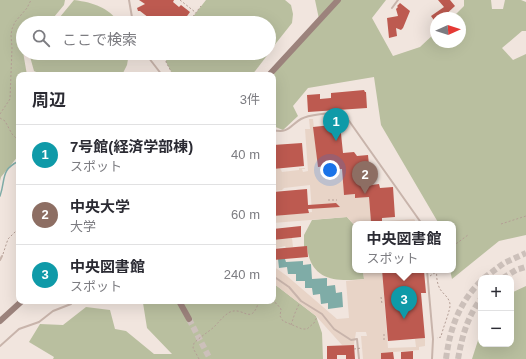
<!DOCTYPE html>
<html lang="ja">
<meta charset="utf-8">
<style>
:root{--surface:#fff;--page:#f7f7f7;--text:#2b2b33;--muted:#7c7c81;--line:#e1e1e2;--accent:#225550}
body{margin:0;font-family:Arial,"Noto Sans JP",sans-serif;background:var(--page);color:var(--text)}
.controls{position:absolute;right:12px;bottom:12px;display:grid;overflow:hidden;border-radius:8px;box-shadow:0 4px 16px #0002}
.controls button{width:36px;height:36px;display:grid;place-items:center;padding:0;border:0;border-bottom:1px solid var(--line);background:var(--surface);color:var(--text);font:20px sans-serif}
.compass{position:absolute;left:430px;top:12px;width:36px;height:36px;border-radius:50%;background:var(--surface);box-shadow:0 4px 16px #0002;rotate:87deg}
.you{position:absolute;left:330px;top:170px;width:14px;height:14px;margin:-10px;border:3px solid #fff;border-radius:50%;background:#1a73e8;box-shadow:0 0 0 6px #1a73e833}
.badge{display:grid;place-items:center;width:26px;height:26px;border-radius:50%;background:var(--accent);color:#fff;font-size:13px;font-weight:700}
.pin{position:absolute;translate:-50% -33px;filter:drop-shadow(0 1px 2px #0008)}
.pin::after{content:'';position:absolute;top:21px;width:14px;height:12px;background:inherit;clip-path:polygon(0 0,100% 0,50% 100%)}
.popup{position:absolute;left:352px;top:221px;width:104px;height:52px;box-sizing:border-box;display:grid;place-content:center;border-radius:8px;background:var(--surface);filter:drop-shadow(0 1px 3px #0005);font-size:13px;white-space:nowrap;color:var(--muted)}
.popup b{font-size:15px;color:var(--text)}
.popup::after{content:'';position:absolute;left:50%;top:100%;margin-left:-8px;border:8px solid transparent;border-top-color:var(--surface)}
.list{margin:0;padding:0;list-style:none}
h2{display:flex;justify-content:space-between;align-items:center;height:52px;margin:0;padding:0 16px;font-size:17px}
h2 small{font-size:13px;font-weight:400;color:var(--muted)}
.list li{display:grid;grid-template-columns:26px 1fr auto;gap:12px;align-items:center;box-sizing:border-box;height:60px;padding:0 16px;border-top:1px solid var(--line)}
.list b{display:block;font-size:15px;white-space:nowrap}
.list p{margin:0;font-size:13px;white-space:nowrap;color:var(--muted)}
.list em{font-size:13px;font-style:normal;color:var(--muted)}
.icon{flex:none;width:22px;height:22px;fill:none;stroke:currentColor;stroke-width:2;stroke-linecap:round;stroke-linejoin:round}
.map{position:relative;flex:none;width:526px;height:359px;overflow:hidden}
.search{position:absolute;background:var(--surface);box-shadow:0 4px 16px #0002;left:16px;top:16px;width:260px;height:44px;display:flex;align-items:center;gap:10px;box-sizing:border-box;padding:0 14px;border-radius:22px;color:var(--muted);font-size:15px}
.panel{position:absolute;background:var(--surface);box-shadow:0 4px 16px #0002;left:16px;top:72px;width:260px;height:232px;border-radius:8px}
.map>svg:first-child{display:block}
.green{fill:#b9bf9f}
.plaza{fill:#e8d4c7}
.water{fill:#7faca7}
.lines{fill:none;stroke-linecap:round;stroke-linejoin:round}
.stream{stroke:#7faca7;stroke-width:1.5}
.building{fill:#bd5a50}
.secondary-tunnel{stroke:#ccc0ba;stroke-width:6;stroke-dasharray:6 3;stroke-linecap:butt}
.path{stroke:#b49e95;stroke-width:1;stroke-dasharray:2 2;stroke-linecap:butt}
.lane{stroke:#c8b4ab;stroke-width:2}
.secondary{stroke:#9c837c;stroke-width:6}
.path-bridge{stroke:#b49e95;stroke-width:1;stroke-dasharray:2 2;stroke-linecap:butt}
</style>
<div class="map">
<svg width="526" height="359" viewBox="0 0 526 359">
<rect width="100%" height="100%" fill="#f1e5de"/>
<!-- green -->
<path class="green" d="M0,0h65l-1,5 -15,18h-26v29l4,23h-8v80l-18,22 -1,4z
M74,0c21,3 33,7 46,23h-65z
M206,0h79l6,5 2,9 -1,9 -23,29v-29h-81z
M315,0h71l-14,18 21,38 27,-9 16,-15v10h24v-24h-8l12,-12v-6h27l1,9h11l2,-9h16l5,2v29h-4l-20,17 11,12 13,-6v181l-27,6 -47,38 -2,-9h3v-46h-14l-58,-99 -7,-48 -66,11 -15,18 5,10 -15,14 -10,-4v-51l46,-56z
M29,53h100l-2,12 -5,10h-79l-9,-4z
M167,53h102l-17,22h-79l-7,-13z
M347,217l8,9v44h8l1,9c-28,3 -53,2 -57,-32h-3v-12l8,-15z
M273,283l43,33 6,17 1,26h-270l1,-2 -25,-15 11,-18 23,1 23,-18 24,3 5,19 11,2 28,23h18l-25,-26 -4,-25 9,-2h121z
M526,286v73h-54l9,-28v13h30v-51z"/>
<!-- plaza -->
<path class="plaza" d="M309,119h4l5,48 9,-1 1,4 14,-1 2,26 11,-1v4l14,-1 2,25 43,-3 1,1v4h-60v2l-8,-9 -74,6v-7l39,-4 -2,-27 -26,3 -2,2 -9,1v-22l7,-1 2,4 17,-2v-2h6v1h-3l1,3 5,-1 -3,-42h5z
M292,238l1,9 -7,1 -1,-2 -12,3v-9z
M273,266l14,10 50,43 12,-1 -3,-37 18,-2 -1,-9h19l6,78 28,-1 -1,-8 10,-1v8l-6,1v3l-38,3v6h-18l-2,-23h6l-1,-4h-10l-2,13h-12l-26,-29 -43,-33z"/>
<!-- water -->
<path class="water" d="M278,259h7l1,3 17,-1v4l8,-1 1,15 15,-1v8l8,-1 1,8 6,-1 1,15 -15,2v-6l-7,1 -1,-10 -7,1 -1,-7h-7v-7h-9v-7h-8l-1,-7 -8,1z"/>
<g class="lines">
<!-- stream -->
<path class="stream" d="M0,196c6,-17 0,-26 19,-35"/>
</g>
<!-- building -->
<path class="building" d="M139,0h35l-1,2 6,5 2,-2 9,7 -8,11h-21l-3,-2 -2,2h-3v-2l-13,-10h-2l-1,-3 8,-4z
M438,0h12l5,6 -13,12h-6v5l-5,-7 13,-9z
M400,3l10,8 -7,17 -2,2 -5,-2 1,8 -8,2 -2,-20 11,-2 -2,-7 2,-2 -1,-1z
M364,90l1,2h1l1,16 -59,4 -1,-17 13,-1v5l11,-1v-5z
M340,124l3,29 11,-1 3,4 11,-1 3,30 8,-1 1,4 13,-1 2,30 -13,1v3l-11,1 -2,-25 -14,1v-4l-11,1 -2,-26 -14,1 -1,-4 -9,1 -5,-40z
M302,143l2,23 -31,3v-24z
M307,189l1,16 28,-2 4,4 -32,2 1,4 -36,3v-24z
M301,226v11l-28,3v-11z
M307,246l1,11 -35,3v-11z
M382,270l42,1 2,22h-5l4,45 -37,3z
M354,345l1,14h-9v-4h-9v4h-10v-13z
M413,351v8h-12v-7z
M393,352l1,7h-13v-6z"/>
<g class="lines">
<!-- secondary-tunnel -->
<path class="secondary-tunnel" d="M484,278l20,-15 22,-10
M503,278l13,-8 10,-3
M189,319l21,40
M446,359c4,-31 13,-56 35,-78
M458,359c4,-22 9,-42 23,-60"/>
<!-- path -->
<path class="path" d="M180,0l15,12
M188,23l13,-17
M167,53l-1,9 7,13
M0,114l10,-15 2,-51 -1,-13 1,-6 3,-7 12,-14 4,-8
M0,118l5,3 7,13 7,7
M328,200h9
M501,224l25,-8
M453,246l15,-11
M3,254l5,-15 11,-11
M379,270v4
M437,270c-1,5 0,14 3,19 3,5 9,8 10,15 1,5 -8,26 -9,33l-4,1
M430,276l6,-4
M381,297l1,7
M267,301l9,2 5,6 -1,7 3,5 19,8h5l7,-6 3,-6
M291,325l4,-12 4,-9
M384,334v8
M199,359l-6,-11 1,-5c6,-6 13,-10 20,-16 5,-5 9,-11 16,-15 14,-6 21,15 29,-11"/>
<!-- lane -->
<path class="lane" d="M129,0l4,23
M392,8l6,-8
M145,53l17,22
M273,130c16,4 17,-5 28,-11 7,-4 30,-7 38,-5 2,1 6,3 8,4l75,106
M0,260l2,-4
M427,270l6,69 -1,20
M273,276l16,11 12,14 21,13 12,15 17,11 6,-1 2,20
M0,346l19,-17 20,-7 14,-11 18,-7 2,-3"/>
<!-- secondary -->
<path class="secondary" d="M269,75l69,-75
M179,301l10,18
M0,321l22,-20"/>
<!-- path-bridge -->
<path class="path-bridge" d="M354,349l8,-1"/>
</g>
</svg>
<div class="controls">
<button>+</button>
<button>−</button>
</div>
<svg class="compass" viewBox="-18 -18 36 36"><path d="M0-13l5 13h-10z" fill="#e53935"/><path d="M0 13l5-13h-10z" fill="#7c7c81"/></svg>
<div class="you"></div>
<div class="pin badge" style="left:336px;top:141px;background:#0f9aa8">1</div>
<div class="pin badge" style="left:365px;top:194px;background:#8d6e63">2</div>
<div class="pin badge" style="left:404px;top:319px;background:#0f9aa8">3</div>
<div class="popup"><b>中央図書館</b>スポット</div>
<div class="search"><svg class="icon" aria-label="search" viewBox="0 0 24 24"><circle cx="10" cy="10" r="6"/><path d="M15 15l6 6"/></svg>ここで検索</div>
<section class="panel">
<h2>周辺<small>3件</small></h2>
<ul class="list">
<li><span class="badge" style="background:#0f9aa8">1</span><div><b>7号館(経済学部棟)</b><p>スポット</p></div><em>40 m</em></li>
<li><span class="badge" style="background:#8d6e63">2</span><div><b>中央大学</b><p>大学</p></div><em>60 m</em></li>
<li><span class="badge" style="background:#0f9aa8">3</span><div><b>中央図書館</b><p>スポット</p></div><em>240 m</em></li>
</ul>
</section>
</div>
